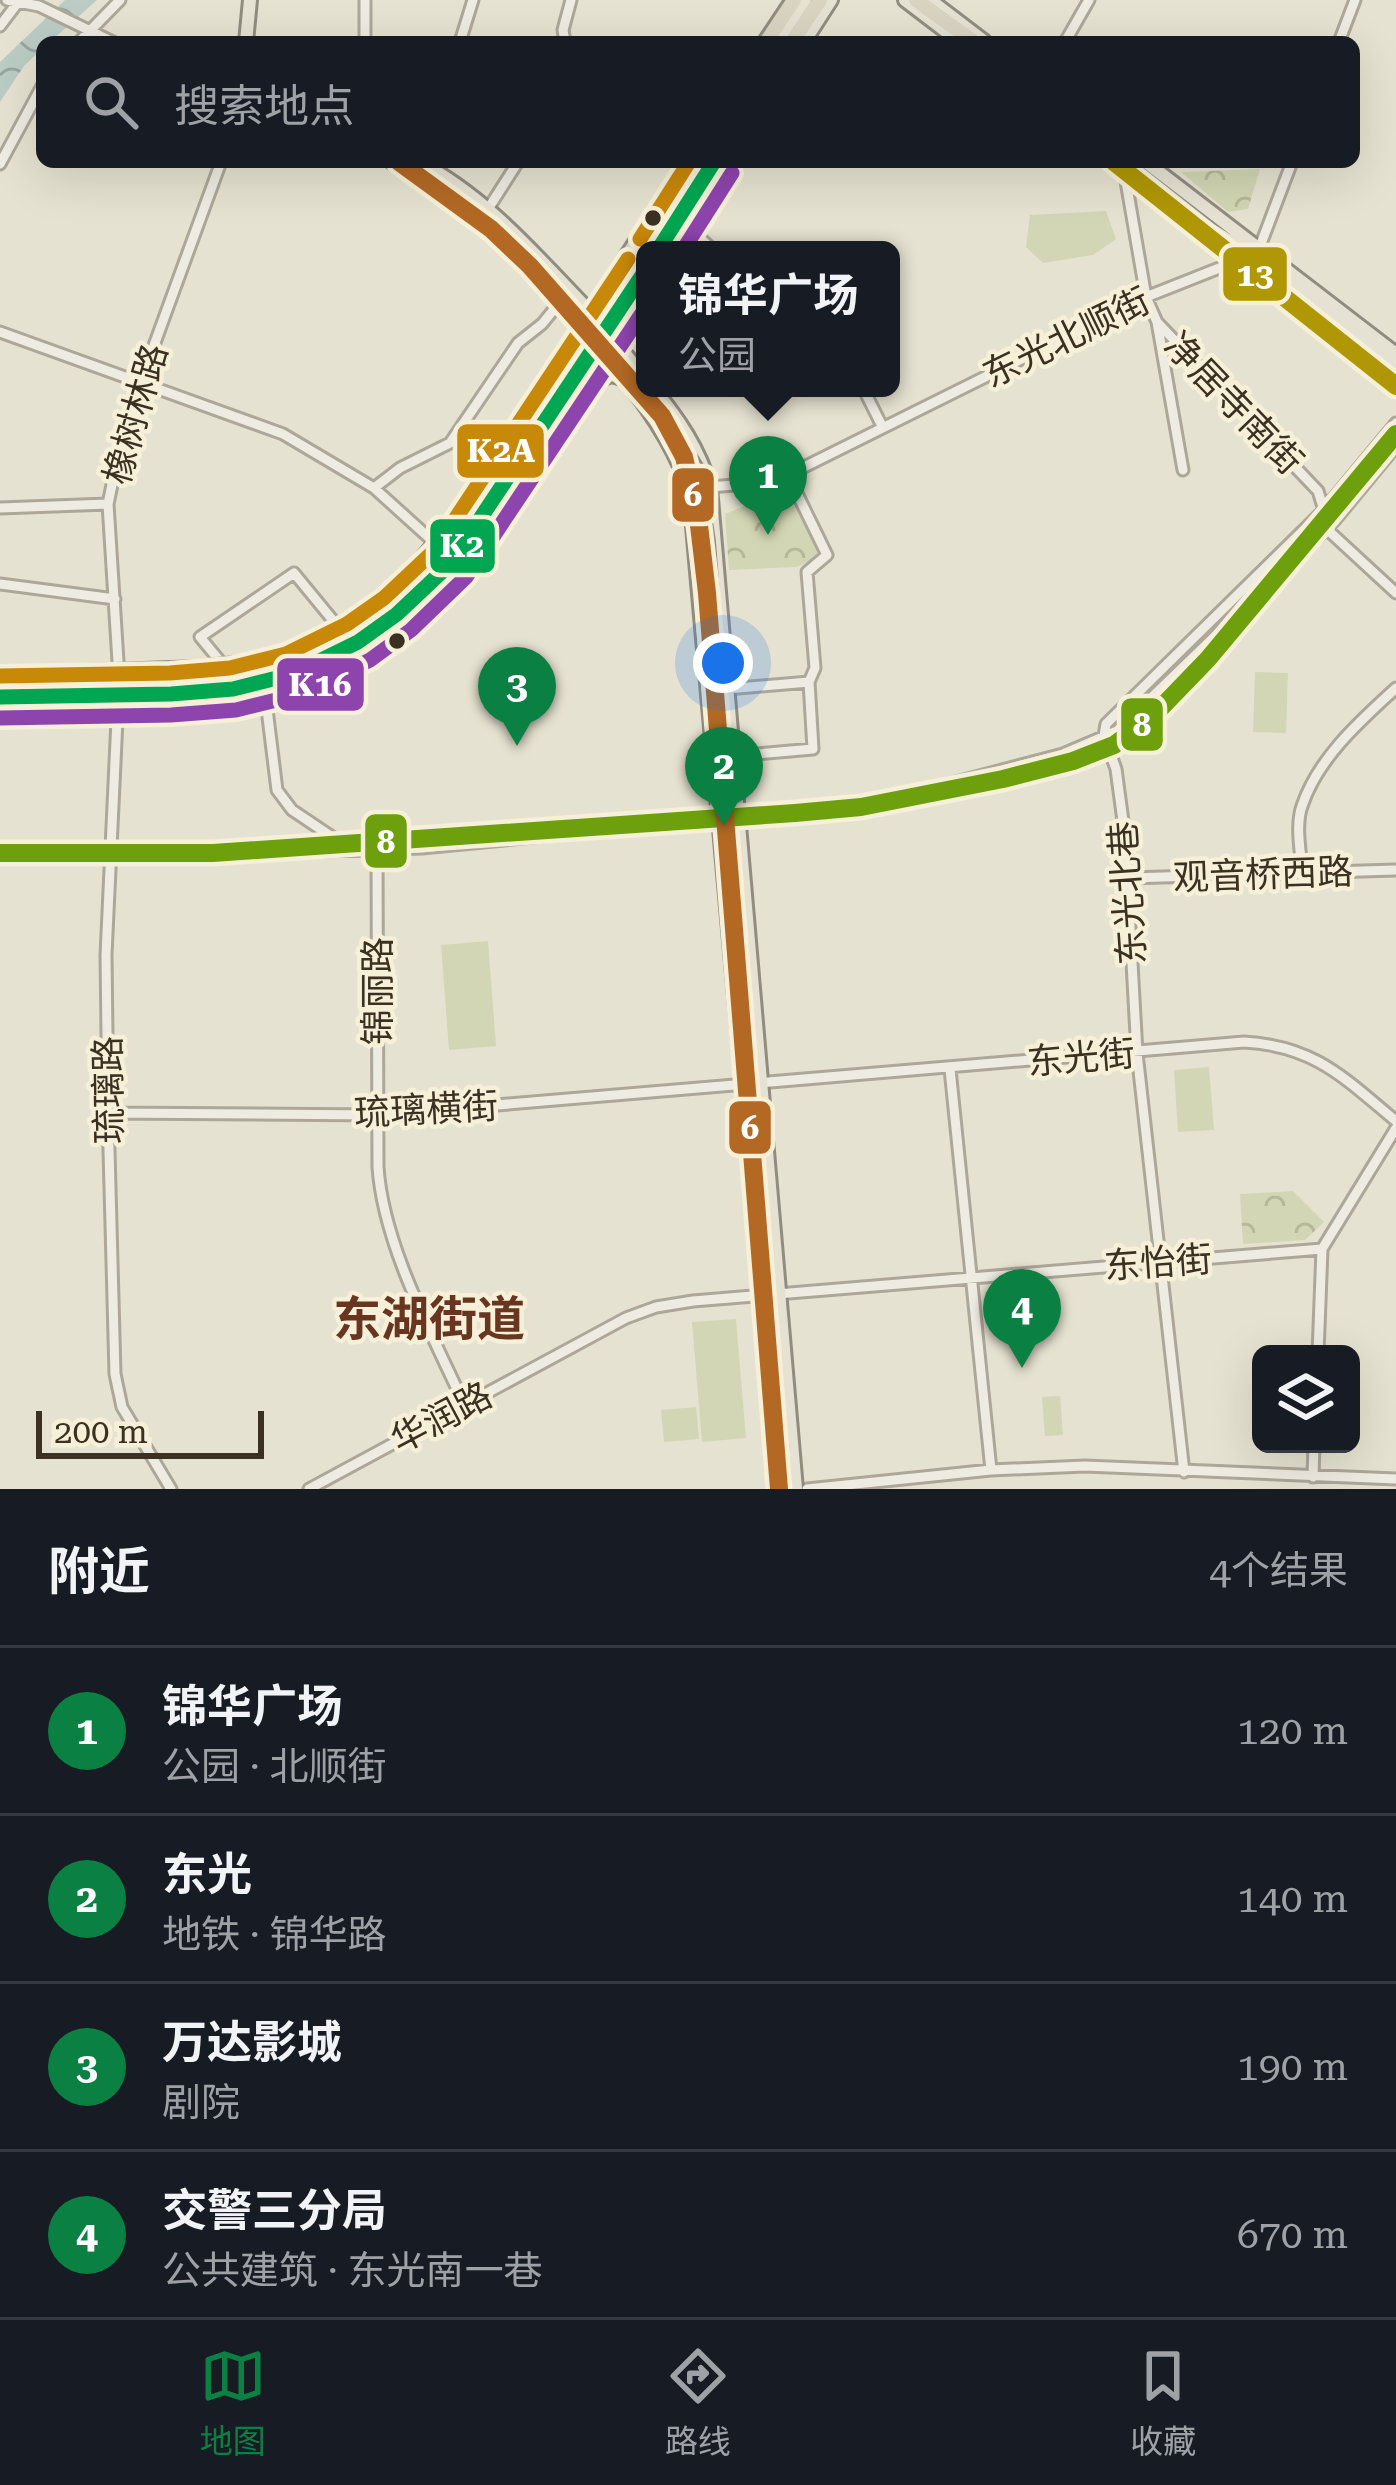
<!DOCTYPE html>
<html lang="zh">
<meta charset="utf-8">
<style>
:root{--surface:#171b24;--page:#242831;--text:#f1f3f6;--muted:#9ea1a6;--line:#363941;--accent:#0b8043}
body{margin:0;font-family:"Roboto Serif","Noto Sans SC",serif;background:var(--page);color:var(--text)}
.controls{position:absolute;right:36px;bottom:36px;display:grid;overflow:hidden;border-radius:18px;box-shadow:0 12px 48px #0002}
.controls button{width:108px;height:108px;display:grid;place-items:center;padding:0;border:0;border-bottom:3px solid var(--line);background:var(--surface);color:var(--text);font:60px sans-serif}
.scale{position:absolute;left:36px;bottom:30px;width:228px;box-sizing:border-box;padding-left:12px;border:6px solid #3b3021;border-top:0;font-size:33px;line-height:42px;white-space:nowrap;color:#3b3021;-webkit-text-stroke:9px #f6f0d8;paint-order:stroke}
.you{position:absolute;left:723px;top:663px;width:42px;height:42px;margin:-30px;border:9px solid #fff;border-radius:50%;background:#1a73e8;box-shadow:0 0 0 18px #1a73e833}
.badge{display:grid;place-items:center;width:78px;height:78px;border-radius:50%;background:var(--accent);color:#fff;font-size:39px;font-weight:700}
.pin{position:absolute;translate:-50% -99px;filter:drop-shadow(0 3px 6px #0008)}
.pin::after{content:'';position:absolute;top:63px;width:42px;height:36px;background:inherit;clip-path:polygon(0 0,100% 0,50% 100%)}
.popup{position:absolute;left:636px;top:241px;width:264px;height:156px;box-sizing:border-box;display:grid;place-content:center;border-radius:18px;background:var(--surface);filter:drop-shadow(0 3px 9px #0005);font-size:39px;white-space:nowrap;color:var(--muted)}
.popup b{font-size:45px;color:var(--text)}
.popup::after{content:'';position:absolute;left:50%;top:100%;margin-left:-24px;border:24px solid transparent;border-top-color:var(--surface)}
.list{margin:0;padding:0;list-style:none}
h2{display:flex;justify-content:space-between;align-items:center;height:156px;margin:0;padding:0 48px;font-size:51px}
h2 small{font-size:39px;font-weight:400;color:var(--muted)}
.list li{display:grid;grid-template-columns:78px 1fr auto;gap:36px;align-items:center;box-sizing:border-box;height:168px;padding:0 48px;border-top:3px solid var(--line)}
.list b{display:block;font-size:45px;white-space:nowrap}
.list p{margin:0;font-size:39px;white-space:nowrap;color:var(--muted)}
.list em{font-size:39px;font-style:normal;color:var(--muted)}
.icon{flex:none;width:66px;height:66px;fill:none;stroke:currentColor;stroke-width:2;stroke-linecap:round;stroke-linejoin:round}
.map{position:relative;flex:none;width:1396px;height:1489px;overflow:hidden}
.search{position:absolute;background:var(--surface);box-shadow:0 12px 48px #0002;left:36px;right:36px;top:36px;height:132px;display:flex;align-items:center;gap:30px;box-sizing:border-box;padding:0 42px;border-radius:18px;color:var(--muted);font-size:45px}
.sheet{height:828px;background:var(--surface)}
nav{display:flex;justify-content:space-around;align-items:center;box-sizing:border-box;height:168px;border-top:3px solid var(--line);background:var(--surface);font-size:33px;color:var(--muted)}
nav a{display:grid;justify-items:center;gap:6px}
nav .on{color:var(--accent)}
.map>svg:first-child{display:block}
.green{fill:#d3d6b4}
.park{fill:url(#park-crowns)}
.water{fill:url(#water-waves)}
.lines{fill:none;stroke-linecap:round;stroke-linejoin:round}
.minor-casing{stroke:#aca799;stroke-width:15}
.major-casing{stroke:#918c80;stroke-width:18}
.highway-casing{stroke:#918c80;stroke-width:20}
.minor{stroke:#eeebe2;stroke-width:9}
.major{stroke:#e5e2d4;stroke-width:12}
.highway{stroke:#d9d3c2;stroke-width:14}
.highway-bridge-casing{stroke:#918c80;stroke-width:20;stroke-linecap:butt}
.highway-bridge{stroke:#d9d3c2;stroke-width:14}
.bus-1-casing{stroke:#f6f0d8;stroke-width:24}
.bus-2-casing{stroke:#f6f0d8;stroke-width:24}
.bus-3-casing{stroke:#f6f0d8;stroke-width:24}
.bus-1{stroke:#00a651;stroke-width:15}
.bus-2{stroke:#8e44ad;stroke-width:15}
.bus-3{stroke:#c88808;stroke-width:15}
.metro-1-casing{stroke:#f6f0d8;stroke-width:27}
.metro-2-casing{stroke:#f6f0d8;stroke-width:27}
.metro-3-casing{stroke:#f6f0d8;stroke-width:27}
.metro-1{stroke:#6da00c;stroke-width:18}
.metro-2{stroke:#b36924;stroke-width:18}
.metro-3{stroke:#b09705;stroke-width:18}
.bus-dot{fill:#3b3021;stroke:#f6f0d8;stroke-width:4.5}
.labels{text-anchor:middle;stroke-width:9;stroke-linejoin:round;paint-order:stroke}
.street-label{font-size:36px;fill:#3b3021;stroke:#f6f0d8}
.district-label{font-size:48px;font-weight:bold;fill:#683620;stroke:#f6f0d8}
.line-badge{stroke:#f6f0d8;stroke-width:4.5}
.badge-label{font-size:33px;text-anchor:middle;font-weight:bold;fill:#fff}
</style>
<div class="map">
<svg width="1396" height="1489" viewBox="0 0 1396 1489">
<defs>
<pattern id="park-crowns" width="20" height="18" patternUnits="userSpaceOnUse" patternTransform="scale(3)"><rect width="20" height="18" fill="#d3d6b4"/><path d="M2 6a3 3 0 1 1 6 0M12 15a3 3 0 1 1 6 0" fill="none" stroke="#b6b89a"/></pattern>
<pattern id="water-waves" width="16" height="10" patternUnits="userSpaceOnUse" patternTransform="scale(3)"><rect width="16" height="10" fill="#bbccc4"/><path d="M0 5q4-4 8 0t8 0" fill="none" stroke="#99a69f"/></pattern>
</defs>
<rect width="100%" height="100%" fill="#e6e2d1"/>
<!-- green -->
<path class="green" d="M1106,211l10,28 -23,16 -50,8 -17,-16 4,-32z
M1255,672l33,1 -2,60 -33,-1z
M488,941l8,105 -47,4 -8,-105z
M1209,1067l5,63 -36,2 -4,-62z
M736,1319l10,119 -44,4 -10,-120z
M1060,1396l3,39 -18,1 -3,-39z
M696,1407l3,32 -35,3 -3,-32z"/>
<!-- park -->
<path class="park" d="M1260,169l-12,40 -20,3 -47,-40z
M785,489l36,66 -24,12 -68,3 -4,-56z
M1293,1191l31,31 -19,18 -62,4 -3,-50z"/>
<!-- water -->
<path class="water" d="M65,0h32l-47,42h-8v7l-18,17 -24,36v-40z"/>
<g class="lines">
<defs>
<path id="minor" d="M7,0l32,6 74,36
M0,26l19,-25
M79,42l41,-42
M365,42v-42
M460,42l13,-42
M565,42l-2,-12 8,-30
M1065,42l24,-42
M1339,42l16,-42
M0,164l42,-78
M1123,164l23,133 11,25 26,148
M488,209l30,-47
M686,225l27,25
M1259,249l33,-87
M1157,322l161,169 6,19
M0,332l283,102 91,54 63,57
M863,388l19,38
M788,475l39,80 -20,17 8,96 -6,14
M710,487l36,-3 42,-9 358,-178 106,-42
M374,488l26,-20 50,-25 68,-100 24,-19 18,-22
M0,508l108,-4
M1329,526l2,7 65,60
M0,584l115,15
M224,666l-24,-29 94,-64 46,56
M727,689l82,-7 4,67 -78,7
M265,693l12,97 15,20 58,39
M1104,736l12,33 9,67 12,217 47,419
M1104,736l2,-12 218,-214 72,-87
M922,791l141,-37 54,-23 218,-211 61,-74
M377,850l1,317c5,77 54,167 86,237
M112,857l310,-9 315,-31
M1302,872c-1,-20 -7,-46 0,-66 16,-48 58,-85 94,-118
M1129,878l267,-8
M950,1069l41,401
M108,1113l270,2 866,-73c71,4 100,36 152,79
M1318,1354l4,-105 74,-121
M1313,1477l1,-33
M171,1489l-49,-82 -7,-33 -7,-261 -2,-158 13,-278 -11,-173 11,-53 22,-70 80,-219
M309,1489l317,-171 30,-11 37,-6 629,-52
M807,1489l184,-19 94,-4 311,13"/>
<path id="major" d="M905,0l55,42
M930,0l55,42
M246,42l4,-42
M777,42l28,-42
M804,42l27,-42
M392,162c31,15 59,33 86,54 19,15 34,36 51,54 55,58 139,146 161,223l89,996
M419,162c70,36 122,100 176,155
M1122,162l74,58 56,35 144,113
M1146,162l250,192
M670,250l57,-88
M608,333l37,45
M557,378l140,-216
M653,388c25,30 46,61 57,99l86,1002
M317,644l52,-22 39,-37 44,-52
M0,684l92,-5
M222,696l43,-3 65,-18 56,-34 71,-68 188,-287
M37,704l8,2 115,-6"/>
<path id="highway" d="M916,0l58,42
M766,42l28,-42
M792,42l28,-42
M658,250l56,-88
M711,709l5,-39 -4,-50
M0,713h14l31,-7"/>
</defs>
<!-- minor casing -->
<use href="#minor" class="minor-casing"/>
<!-- major casing -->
<use href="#major" class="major-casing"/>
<!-- highway casing -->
<use href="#highway" class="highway-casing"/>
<!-- minor -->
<use href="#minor" class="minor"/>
<!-- major -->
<use href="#major" class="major"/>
<!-- highway -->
<use href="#highway" class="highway"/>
<defs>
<path id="highway-bridge" d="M567,404l17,-21 28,-9 16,5 29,28 38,62 11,73 6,78
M0,676l200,-7 44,-5 41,-11 77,-38 43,-36 36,-41 95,-139 152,-237
M0,697c43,-1 86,-1 129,-2 56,-2 111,-1 164,-21 62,-22 113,-62 157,-110l195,-293"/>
</defs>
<!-- highway-bridge casing -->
<use href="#highway-bridge" class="highway-bridge-casing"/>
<!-- highway-bridge -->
<use href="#highway-bridge" class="highway-bridge"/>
<defs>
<path id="bus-1" d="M658,250l56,-88
M0,697l171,-3 62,-5 60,-15 65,-32 39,-28 53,-50 195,-293"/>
<path id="bus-2" d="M683,250l49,-77
M0,718l171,-3 65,-5 65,-16 69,-34 41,-30 55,-53 179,-268"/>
<path id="bus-3" d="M640,239l49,-77
M0,676l170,-3 60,-5 56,-14 61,-30 37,-26 50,-47 194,-292"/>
</defs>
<!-- bus-1 casing -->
<use href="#bus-1" class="bus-1-casing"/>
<!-- bus-2 casing -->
<use href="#bus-2" class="bus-2-casing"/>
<!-- bus-3 casing -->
<use href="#bus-3" class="bus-3-casing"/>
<!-- bus-1 -->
<use href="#bus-1" class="bus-1"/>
<!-- bus-2 -->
<use href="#bus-2" class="bus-2"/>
<!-- bus-3 -->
<use href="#bus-3" class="bus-3"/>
<defs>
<path id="metro-1" d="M0,853h213l582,-40 66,-6 142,-28 70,-18 41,-16 38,-28 56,-58 188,-225"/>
<path id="metro-2" d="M399,162l92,67 39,37 132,150 22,41 14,60 9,76 72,896"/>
<path id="metro-3" d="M1114,162l282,224"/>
</defs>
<!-- metro-1 casing -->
<use href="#metro-1" class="metro-1-casing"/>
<!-- metro-2 casing -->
<use href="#metro-2" class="metro-2-casing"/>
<!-- metro-3 casing -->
<use href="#metro-3" class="metro-3-casing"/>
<!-- metro-1 -->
<use href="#metro-1" class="metro-1"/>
<!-- metro-2 -->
<use href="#metro-2" class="metro-2"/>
<!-- metro-3 -->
<use href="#metro-3" class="metro-3"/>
</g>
<!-- markers -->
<g class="bus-dot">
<circle cx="653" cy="218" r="10"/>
<circle cx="397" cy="641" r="10"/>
</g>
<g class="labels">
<!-- street labels -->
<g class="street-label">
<text transform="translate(1066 337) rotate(-26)" y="13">东光北顺街</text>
<text transform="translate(1234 403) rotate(46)" y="13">净居寺南街</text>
<text transform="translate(135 414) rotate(-74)" y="13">橡树林路</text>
<text transform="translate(1263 874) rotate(-2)" y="13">观音桥西路</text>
<text transform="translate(1127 893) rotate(-94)" y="13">东光北巷</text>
<text transform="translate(377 991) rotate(-90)" y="13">锦丽路</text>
<text transform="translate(1081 1057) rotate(-5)" y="13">东光街</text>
<text transform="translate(108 1090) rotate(-91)" y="13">琉璃路</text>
<text transform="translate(426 1109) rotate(-3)" y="13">琉璃横街</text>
<text transform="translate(1158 1262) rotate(-4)" y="13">东怡街</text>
<text transform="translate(441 1417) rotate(-28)" y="13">华润路</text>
</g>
<!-- district labels -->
<g class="district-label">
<text x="429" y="1336">东湖街道</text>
</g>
</g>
<g class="line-badge">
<rect x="1221" y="245" width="68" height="58" rx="12" fill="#b09705"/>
<rect x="455" y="422" width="91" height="58" rx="12" fill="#c88808"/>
<rect x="670" y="466" width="46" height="58" rx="12" fill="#b36924"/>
<rect x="428" y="517" width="69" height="58" rx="12" fill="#00a651"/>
<rect x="275" y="656" width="91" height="57" rx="12" fill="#8e44ad"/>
<rect x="1119" y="696" width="46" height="57" rx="12" fill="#6da00c"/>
<rect x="363" y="812" width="46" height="58" rx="12" fill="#6da00c"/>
<rect x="727" y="1099" width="46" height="57" rx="12" fill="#b36924"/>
</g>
<g class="badge-label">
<text x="1255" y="286">13</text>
<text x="501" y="462">K2A</text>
<text x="693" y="506">6</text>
<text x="462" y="557">K2</text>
<text x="320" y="696">K16</text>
<text x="1142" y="736">8</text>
<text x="386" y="853">8</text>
<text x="750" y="1139">6</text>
</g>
</svg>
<div class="controls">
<button><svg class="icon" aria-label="layers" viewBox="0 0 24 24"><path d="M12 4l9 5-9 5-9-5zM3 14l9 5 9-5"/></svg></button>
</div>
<div class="scale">200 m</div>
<div class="you"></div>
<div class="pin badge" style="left:768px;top:535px">1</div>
<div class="popup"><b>锦华广场</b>公园</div>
<div class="pin badge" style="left:724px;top:826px">2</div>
<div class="pin badge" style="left:517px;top:746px">3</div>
<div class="pin badge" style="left:1022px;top:1368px">4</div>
<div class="search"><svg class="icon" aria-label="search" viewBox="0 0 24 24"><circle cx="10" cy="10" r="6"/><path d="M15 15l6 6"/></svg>搜索地点</div>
</div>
<section class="sheet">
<h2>附近<small>4个结果</small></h2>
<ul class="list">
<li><span class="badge">1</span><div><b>锦华广场</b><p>公园 · 北顺街</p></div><em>120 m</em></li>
<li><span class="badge">2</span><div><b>东光</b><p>地铁 · 锦华路</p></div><em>140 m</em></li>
<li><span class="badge">3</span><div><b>万达影城</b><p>剧院</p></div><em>190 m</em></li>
<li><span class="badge">4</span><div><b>交警三分局</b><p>公共建筑 · 东光南一巷</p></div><em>670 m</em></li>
</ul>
</section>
<nav>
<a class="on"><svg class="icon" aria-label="map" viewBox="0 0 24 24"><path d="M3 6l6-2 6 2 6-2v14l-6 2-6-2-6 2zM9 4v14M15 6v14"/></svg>地图</a>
<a><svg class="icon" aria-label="directions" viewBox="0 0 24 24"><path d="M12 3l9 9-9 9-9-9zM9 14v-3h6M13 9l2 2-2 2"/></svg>路线</a>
<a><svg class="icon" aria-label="saved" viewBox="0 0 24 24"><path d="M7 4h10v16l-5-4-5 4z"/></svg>收藏</a>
</nav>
